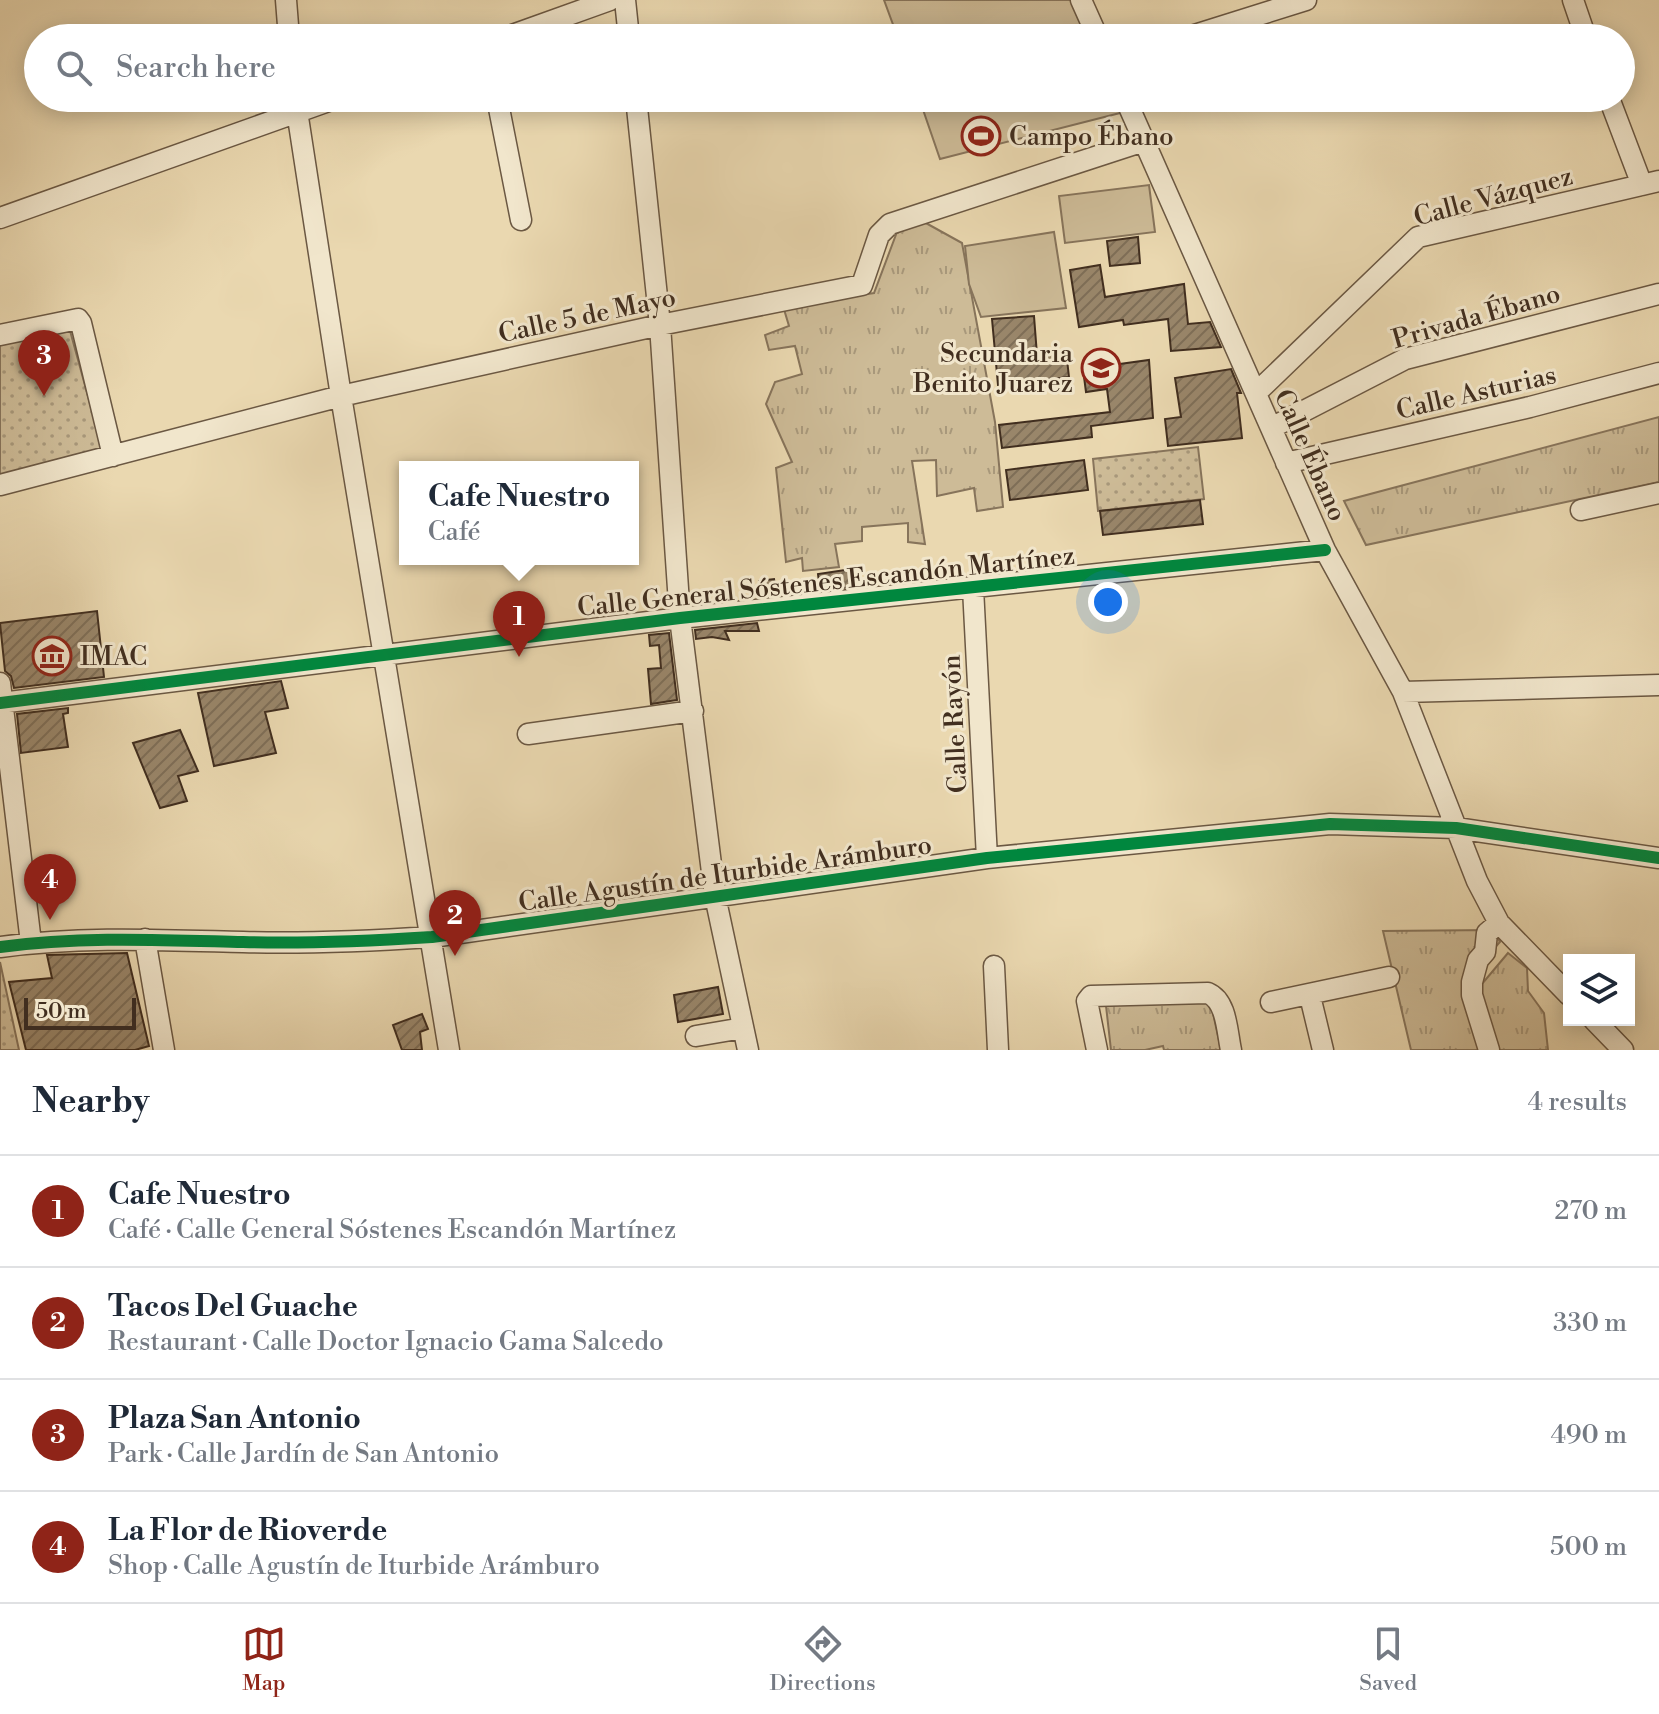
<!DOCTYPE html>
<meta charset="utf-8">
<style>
:root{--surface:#fff;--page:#f2f2f3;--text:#1f2937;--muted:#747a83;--line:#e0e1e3;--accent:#8f2418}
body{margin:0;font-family:"Libre Bodoni",serif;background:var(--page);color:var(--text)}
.controls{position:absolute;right:24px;bottom:24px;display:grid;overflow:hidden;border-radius:0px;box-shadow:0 4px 20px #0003}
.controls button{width:72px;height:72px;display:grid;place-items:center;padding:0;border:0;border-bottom:2px solid var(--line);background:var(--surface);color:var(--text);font:40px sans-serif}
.scale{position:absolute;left:24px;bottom:20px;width:112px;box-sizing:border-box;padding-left:8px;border:4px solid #412e1f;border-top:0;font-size:22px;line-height:28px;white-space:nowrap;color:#412e1f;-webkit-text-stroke:6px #f1e6cc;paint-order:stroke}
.you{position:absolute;left:1108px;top:602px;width:28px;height:28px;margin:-20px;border:6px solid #fff;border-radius:50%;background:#1a73e8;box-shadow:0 0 0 12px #1a73e833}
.badge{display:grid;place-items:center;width:52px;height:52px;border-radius:50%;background:var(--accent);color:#fff;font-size:26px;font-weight:700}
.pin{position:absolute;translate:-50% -66px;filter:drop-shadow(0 2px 4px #0008)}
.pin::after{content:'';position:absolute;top:42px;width:28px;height:24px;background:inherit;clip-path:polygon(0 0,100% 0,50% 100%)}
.popup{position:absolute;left:399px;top:461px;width:240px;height:104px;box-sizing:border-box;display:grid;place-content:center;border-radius:0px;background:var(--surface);filter:drop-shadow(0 2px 6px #0005);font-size:26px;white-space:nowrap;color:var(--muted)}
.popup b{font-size:30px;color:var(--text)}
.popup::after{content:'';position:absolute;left:50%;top:100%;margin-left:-16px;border:16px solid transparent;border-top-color:var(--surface)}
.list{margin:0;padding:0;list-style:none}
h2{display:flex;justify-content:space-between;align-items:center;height:104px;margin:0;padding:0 32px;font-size:34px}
h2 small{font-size:26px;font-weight:400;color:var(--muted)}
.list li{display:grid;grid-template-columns:52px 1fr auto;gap:24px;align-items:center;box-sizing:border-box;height:112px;padding:0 32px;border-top:2px solid var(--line)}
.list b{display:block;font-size:30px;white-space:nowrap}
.list p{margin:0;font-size:26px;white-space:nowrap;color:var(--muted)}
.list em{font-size:26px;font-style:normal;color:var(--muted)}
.icon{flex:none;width:44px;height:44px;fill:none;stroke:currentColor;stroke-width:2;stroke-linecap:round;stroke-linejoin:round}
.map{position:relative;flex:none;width:1659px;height:1050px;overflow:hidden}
.search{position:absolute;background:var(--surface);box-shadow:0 4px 20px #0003;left:24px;right:24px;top:24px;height:88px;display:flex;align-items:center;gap:20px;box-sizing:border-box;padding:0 28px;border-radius:44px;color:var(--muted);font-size:30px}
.sheet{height:552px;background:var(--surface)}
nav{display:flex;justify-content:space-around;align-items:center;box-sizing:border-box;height:112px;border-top:2px solid var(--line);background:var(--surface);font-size:22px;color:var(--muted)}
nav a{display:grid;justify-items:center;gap:4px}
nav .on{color:var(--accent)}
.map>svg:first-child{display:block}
.grass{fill:url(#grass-tufts);stroke:#87745b;stroke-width:2}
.park{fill:url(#park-dots);stroke:#87745b;stroke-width:2}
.pitch{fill:#cdbb97;stroke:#87745b;stroke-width:2}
.building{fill:url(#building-hatch);stroke:#412e1f;stroke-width:2}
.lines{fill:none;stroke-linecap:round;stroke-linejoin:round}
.minor-casing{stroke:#6b5843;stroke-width:23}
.minor{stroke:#f1e6cc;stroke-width:20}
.cycleway-casing{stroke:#f1e6cc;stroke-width:17}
.cycleway{stroke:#00873e;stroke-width:12}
.labels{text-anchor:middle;stroke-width:6;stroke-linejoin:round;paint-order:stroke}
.poi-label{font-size:26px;fill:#412e1f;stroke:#f1e6cc;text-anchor:start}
.street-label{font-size:26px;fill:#412e1f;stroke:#f1e6cc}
</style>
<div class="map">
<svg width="1659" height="1050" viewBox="0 0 1659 1050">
<defs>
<pattern id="grass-tufts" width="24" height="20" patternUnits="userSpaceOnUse" patternTransform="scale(2)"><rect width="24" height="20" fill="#cdbb97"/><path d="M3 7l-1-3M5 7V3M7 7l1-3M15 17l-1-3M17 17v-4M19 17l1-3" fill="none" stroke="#a8987b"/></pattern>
<pattern id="park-dots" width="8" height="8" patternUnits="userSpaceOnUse" patternTransform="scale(2)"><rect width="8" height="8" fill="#cdbb97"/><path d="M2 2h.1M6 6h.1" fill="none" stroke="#a8987b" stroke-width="1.8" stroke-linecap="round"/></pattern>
<pattern id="building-hatch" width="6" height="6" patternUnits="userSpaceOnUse" patternTransform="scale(2)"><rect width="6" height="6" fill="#99866a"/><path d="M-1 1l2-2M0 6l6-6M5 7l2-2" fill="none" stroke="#7e6e57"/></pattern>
</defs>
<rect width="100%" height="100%" fill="#ead8b0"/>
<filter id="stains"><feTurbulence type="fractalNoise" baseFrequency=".0025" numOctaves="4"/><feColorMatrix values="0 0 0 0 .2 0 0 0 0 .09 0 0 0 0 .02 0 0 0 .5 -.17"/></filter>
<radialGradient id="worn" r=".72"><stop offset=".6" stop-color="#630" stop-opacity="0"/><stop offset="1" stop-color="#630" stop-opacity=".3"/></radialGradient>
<!-- grass -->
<path class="grass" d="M924,222l38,21 33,179 8,85 -26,4 -3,-23 -37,8 -1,-36 -24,1 13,83 -17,-2v-19l-46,4v14l-27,3 4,23 -36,4 -1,-13 -16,4 -10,-94 16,-6 -26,-58 9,-22 27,-8 -7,-28 -26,4 -4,-15 24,-9 -6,-20 91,-13 23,-61z
M1659,417v65l-293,63 -22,-44z
M1493,930l7,12 -36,41 20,67h-73l-28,-119z
M1508,953l19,15 1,23 16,22 4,37h-53l-19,-59z
M1196,996l15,8 10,46h-57l-1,-4 -18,4h-34l-6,-53z"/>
<!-- park -->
<path class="park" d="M69,327l34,124 -103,25v-134z
M1198,447l6,52 -106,12 -5,-52z
M0,962l19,88h-19z"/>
<!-- pitch -->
<path class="pitch" d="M884,0h188l16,38h-190z
M919,98h195l6,15 -180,46z
M1149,185l6,47 -90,11 -6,-47z
M1054,232l12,76 -85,9 -12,-33 -4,-38z"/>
<!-- building -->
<path class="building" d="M1138,237l2,26 -30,3 -3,-25z
M1100,265l5,32 79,-13 4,40 22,-2 11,25 -50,4 -3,-32 -44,6 -1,-5 -44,7 -9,-57z
M1034,316l3,39 29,-4 3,26 -71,8 -6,-66z
M1149,360l4,58 -62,8 1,11 -90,11 -3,-23 111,-13 -3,-23 -21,3 -3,-23z
M1231,369l10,24h-4l5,45 -74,8 -3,-27 16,-2 -6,-39z
M1084,460l4,30 -78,10 -4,-30z
M1200,500l3,24 -100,11 -3,-24z
M859,568l2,18 -41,4 -2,-16z
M774,579l1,7h8l1,8 -24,2 -1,-15z
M97,611l7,66 -90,11 -3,-12 -6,-5 -5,-48z
M757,623l2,8h-34l4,9 -17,-3 -16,2 -1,-9z
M669,633l8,67 -26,4 -3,-35 13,-1 -2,-23 -9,1 -1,-11z
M281,681l7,27 -23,4 11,41 -62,13 -16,-73z
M68,708v5l-5,1 5,33 -47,6 -4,-39z
M180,730l18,41 -20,5 9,25 -27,7 -27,-65z
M127,953l22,93 -14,4h-109l-17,-68 43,-4 -5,-23z
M718,987l5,27 -45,8 -4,-27z
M422,1014l6,15 -8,3 2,18h-20l-9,-25z"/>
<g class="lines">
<defs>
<path id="minor" d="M286,0l3,38
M625,0l4,38
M1081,0l17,38
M1573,0l13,38
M504,38l106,-38
M1185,38l121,-38
M295,98l46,298 108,654
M497,98l24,122
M636,98l24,227 20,293 35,278 33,154
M1125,98l200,452 78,142 74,189 22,42 70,72
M1609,98l33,87
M0,218l337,-120
M0,335l78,-16 3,4 32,133
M1256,393l162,-156 241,-56
M1271,428l134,-69 254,-65
M1286,463l244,-56 129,-34
M0,485l341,-89 319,-71 202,-40 17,-50 11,-11 254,-83
M1581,510l78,-17
M973,588l14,270
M0,683l31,260
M1403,692l256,-7
M0,703l680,-85 645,-68
M528,734l165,-23
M145,939l19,111
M0,947c81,-11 162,-7 243,-5 63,2 126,-1 189,-5l555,-79 343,-34 126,4 203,30
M994,966l4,84
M1310,996l13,54
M1271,1002l118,-25
M1594,1020l29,30
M696,1036l47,-8
M1097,1050l-10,-49 4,-5 117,-3c19,8 19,39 23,57
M1489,1050l-17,-55v-13l6,-22 7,-8 2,-19 12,-10"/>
</defs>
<!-- minor casing -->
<use href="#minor" class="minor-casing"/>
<!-- minor -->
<use href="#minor" class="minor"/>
<defs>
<path id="cycleway" d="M0,703l680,-85 645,-68
M0,947c81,-11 162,-7 243,-5 63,2 126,-1 189,-5l555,-79 343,-34 126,4 203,30"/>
</defs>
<!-- cycleway casing -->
<use href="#cycleway" class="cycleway-casing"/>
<!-- cycleway -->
<use href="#cycleway" class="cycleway"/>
</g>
<!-- icons -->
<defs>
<symbol id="stadium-ring" viewBox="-11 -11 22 22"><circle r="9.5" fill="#f1e6cc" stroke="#8f2418" stroke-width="1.5"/><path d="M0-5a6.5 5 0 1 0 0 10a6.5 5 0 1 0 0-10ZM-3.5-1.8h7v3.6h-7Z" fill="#8f2418"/></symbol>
<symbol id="school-ring" viewBox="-11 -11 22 22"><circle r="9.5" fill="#f1e6cc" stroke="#8f2418" stroke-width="1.5"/><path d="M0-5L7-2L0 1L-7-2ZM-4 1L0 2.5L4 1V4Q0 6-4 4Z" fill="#8f2418"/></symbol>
<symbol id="museum-ring" viewBox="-11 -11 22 22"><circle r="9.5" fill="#f1e6cc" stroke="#8f2418" stroke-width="1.5"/><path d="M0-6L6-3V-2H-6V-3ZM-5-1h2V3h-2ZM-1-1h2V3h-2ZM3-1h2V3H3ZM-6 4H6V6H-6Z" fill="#8f2418"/></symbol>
</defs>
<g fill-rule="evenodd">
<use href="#stadium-ring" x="959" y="114" width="44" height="44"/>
<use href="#school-ring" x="1079" y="346" width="44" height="44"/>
<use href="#museum-ring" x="30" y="634" width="44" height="44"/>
</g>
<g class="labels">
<!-- poi labels -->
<g class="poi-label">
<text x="1009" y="145">Campo Ébano</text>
<text x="1073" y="362" text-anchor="end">Secundaria<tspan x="1073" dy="30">Benito Juarez</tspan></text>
<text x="80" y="665">IMAC</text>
</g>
<!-- street labels -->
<g class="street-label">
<text transform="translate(1493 196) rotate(-15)" y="9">Calle Vázquez</text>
<text transform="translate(587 315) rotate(-12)" y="9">Calle 5 de Mayo</text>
<text transform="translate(1476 316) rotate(-16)" y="9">Privada Ébano</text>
<text transform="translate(1476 392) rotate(-13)" y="9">Calle Asturias</text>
<text transform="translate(1311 455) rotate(66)" y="9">Calle Ébano</text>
<text transform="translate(826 581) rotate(-6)" y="9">Calle General Sóstenes Escandón Martínez</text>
<text transform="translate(954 724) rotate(-93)" y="9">Calle Rayón</text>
<text transform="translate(725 873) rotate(-8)" y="9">Calle Agustín de Iturbide Arámburo</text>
</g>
</g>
<rect width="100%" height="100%" filter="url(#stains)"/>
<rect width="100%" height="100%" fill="url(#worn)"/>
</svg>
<div class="controls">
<button><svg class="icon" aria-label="layers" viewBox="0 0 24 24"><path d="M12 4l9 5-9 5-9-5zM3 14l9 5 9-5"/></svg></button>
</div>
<div class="scale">50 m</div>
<div class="you"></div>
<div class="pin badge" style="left:519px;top:657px">1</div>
<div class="popup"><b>Cafe Nuestro</b>Café</div>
<div class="pin badge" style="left:455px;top:956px">2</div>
<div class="pin badge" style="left:44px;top:396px">3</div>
<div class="pin badge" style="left:50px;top:920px">4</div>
<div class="search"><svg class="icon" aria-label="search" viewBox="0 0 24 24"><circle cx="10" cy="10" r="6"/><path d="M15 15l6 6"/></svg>Search here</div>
</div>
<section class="sheet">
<h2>Nearby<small>4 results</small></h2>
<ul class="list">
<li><span class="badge">1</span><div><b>Cafe Nuestro</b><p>Café · Calle General Sóstenes Escandón Martínez</p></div><em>270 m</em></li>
<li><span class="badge">2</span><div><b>Tacos Del Guache</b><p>Restaurant · Calle Doctor Ignacio Gama Salcedo</p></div><em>330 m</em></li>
<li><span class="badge">3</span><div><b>Plaza San Antonio</b><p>Park · Calle Jardín de San Antonio</p></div><em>490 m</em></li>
<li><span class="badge">4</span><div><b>La Flor de Rioverde</b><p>Shop · Calle Agustín de Iturbide Arámburo</p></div><em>500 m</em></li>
</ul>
</section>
<nav>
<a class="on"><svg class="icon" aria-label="map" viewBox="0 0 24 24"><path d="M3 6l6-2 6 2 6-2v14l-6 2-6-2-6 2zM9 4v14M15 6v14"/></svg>Map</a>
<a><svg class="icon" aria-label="directions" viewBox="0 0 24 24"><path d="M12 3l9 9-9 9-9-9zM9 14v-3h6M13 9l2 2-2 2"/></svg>Directions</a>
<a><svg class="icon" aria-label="saved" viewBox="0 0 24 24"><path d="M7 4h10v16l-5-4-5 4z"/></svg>Saved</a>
</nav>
